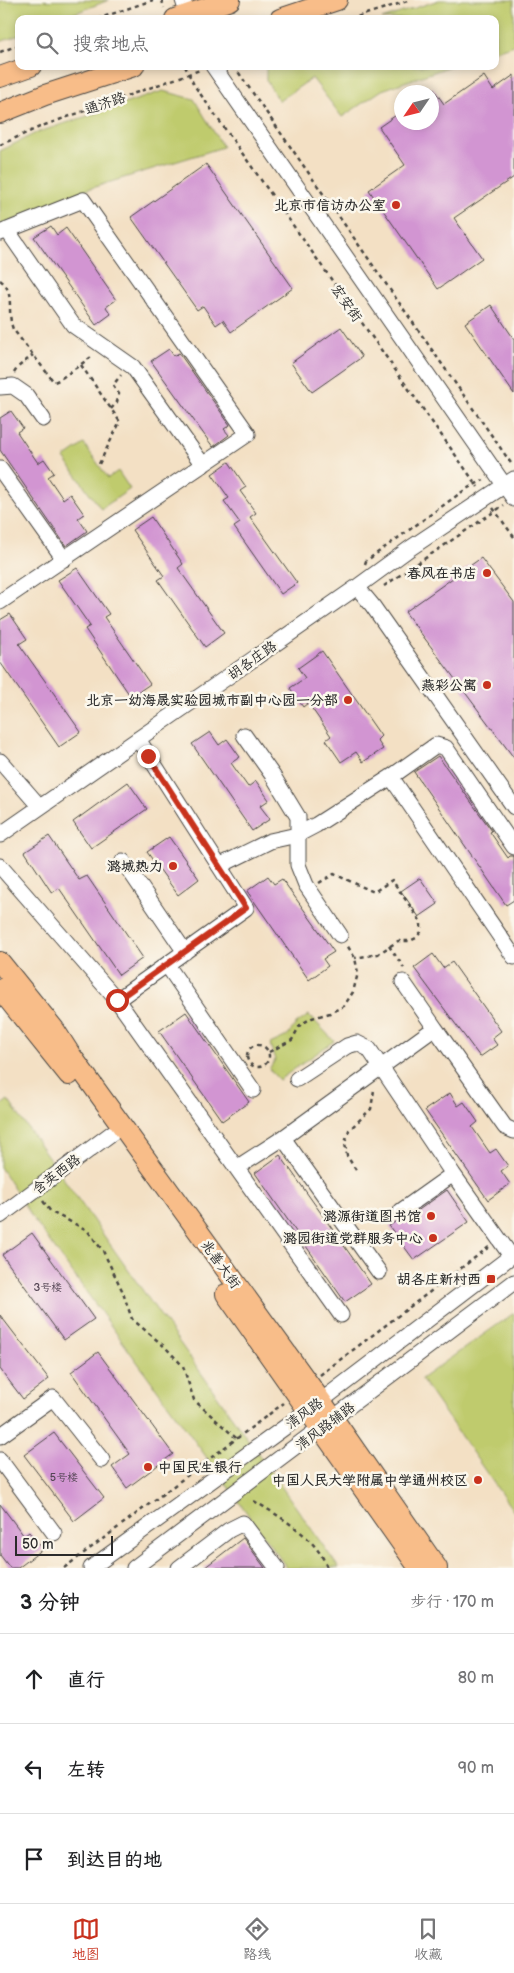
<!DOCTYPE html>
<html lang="zh">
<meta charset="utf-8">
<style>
:root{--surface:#fff;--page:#f6f6f6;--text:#202124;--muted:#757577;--line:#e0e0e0;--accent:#c8321e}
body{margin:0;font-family:"Balsamiq Sans","LXGW WenKai TC",sans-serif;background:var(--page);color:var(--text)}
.compass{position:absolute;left:394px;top:85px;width:45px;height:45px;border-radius:50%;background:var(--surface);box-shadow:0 2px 8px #0003;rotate:235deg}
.scale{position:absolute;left:15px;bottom:12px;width:98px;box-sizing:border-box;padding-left:5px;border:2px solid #2b2b2b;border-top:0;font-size:14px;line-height:18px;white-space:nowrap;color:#2b2b2b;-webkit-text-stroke:4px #fbf7ec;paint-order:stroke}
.stop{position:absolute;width:15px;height:15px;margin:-11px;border:4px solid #c8321e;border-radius:50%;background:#fff}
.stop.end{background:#c8321e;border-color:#fff;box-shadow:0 1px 5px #0008}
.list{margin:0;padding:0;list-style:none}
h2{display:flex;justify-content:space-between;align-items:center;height:65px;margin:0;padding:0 20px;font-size:21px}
h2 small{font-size:16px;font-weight:400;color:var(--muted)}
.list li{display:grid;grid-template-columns:32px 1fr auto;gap:15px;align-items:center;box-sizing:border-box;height:90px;padding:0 20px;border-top:1px solid var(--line)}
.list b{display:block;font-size:19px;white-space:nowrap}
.list em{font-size:16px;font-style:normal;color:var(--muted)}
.icon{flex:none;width:28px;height:28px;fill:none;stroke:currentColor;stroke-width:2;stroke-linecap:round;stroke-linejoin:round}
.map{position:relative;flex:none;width:514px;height:1568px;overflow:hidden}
.search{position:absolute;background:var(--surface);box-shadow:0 2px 8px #0003;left:15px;right:15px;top:15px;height:55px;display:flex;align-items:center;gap:12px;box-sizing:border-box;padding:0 18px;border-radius:10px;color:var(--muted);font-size:19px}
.sheet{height:335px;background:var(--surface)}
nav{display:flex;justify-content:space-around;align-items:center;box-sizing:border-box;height:70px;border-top:1px solid var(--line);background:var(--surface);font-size:14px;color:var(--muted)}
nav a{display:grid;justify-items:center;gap:2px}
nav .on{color:var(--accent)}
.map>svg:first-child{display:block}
.green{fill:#bfcb6d;stroke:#757b4c}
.building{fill:#d295d2}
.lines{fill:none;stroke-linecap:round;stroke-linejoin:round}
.minor-casing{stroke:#494642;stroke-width:17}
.major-casing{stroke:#494642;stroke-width:22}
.path{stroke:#494642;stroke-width:2.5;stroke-dasharray:4 4;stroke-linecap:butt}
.minor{stroke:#fff;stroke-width:15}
.major{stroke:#f8bd89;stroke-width:20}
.route{stroke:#c8321e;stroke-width:6}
.poi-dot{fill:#c8321e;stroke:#fbf7ec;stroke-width:2}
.labels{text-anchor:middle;stroke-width:5;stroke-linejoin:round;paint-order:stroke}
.number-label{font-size:11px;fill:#554655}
.street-label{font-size:14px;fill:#2b2b2b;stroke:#fbf7ec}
.poi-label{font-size:14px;font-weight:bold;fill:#2b2b2b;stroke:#fbf7ec;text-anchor:end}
</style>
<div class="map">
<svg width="514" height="1568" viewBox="0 0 514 1568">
<rect width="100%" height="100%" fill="#fbf7ec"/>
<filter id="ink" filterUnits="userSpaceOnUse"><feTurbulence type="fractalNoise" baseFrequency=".02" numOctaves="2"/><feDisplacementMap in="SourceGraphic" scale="10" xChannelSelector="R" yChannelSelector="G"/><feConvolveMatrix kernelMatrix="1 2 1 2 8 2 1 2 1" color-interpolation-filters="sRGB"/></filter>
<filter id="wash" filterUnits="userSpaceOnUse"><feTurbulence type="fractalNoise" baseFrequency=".0096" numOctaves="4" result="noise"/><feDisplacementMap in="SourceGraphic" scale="20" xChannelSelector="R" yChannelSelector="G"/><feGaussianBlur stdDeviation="1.12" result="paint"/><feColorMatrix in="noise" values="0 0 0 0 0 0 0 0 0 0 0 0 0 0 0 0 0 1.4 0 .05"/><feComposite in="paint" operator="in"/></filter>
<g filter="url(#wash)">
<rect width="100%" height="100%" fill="#f3e0c4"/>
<!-- green -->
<path class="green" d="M109,0l-49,19h-41v16l-19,7v-41z
M439,0h75v45l-19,6v-32h-113z
M266,66h185l-69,24 -40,27 -30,-39 -33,23 -13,-21z
M163,91l31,8 29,48 -138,43 -85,36v-75l36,-18z
M84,444l24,34 10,-7 12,18 -29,20 -37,-51z
M309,1015l25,26 -55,39 -10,-11 6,-9 -5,-16 17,-8 9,-12z
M8,1100l331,468h-52l-253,-348 -34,-53v-61z
M514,1313v199l-93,-133z"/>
<g id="blocks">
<!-- building -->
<path class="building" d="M514,75v102l-60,41 28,40 -44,31 -69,-99 36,-25 -26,-38 23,-16v11h30v-35l12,17 40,-28 9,14z
M206,164l87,124 -62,44 -8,-12 -7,5 -13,-19 -6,4 -66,-93z
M51,226l6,9 9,-7 50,72 -10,7 5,7 -15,11 -62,-88z
M491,305l23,34v55l-49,-71z
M341,327l21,30 -50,35 -21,-29z
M169,349l5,7 5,-3 51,72 -6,4 5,6 -16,12 -62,-86z
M11,411l12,17 -6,4 21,31 6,-4 10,14 -6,4 15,22 7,-5 14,20 -6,4 9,13 -21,15 -66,-96v-32z
M229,462l17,25 -6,4 16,22 -6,4 47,66 -16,11 -47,-67 6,-4 -16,-22 5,-3 -17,-24z
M151,517l32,47 -5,4 46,65 -19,14 -47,-67 6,-4 -32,-46z
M481,558l33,44v156l-109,-146z
M77,568l32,46 -5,3 46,67 -19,13 -46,-68 5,-3 -32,-46z
M10,614l17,25 -8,5 62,88 -22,15 -59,-85v-42z
M322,651l59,85 -4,4 6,9 -20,13 -7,-10 -15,10 -15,-22 5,-4 -23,-33 -5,4 -13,-19 15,-10 -7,-10z
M210,732l9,13 8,-6 13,18 -9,6 17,24 8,-6 13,19 -9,6 10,13 -18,12 -60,-87z
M438,756l54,75 -2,1 18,26 2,-2h4v44l-8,5 -92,-133z
M128,782l19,27 -56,39 -18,-26z
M49,836l30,44 8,-4 56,82 -24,17 -60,-87 -7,5 -27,-41z
M169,837l30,42 -21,16 -31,-43z
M268,876l6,8 8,-5 52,73 -11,7 5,7 -19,14 -62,-89z
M420,878l18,26 -19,13 -18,-26z
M433,954l10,14 9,-6 49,69 -9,7 5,7 -17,12 -66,-89z
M186,1012l63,90 -27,19 -63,-90z
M450,1093l8,13 6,-4 14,20 -6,5 18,26 6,-4 12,17 -7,5 9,13 -22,16 -63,-90z
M280,1155l91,129 -26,18 -90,-129z
M447,1190l22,32 -55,38 -25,-34 9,-6 8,-1z
M32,1233l62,86 -30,21 -62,-85z
M0,1315l49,64 -26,20 -23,-30z
M98,1352l75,102 -46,34 -15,-21 18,-13 -59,-82z
M54,1433l50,65 -30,23 -50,-66z
M0,1504l24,32 5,-4 14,17 -25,19h-8l-10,-13z
M243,1538l22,30h-61z"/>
</g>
</g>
<g filter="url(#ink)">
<use href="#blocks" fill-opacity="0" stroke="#494642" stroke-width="1"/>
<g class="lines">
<defs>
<path id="minor" d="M183,0l6,19
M213,66l301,433
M7,230l66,95 60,42 70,98
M0,233l83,-33 165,234 -248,168
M0,387l13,-1 13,9 17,24
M0,469l64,90
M357,587l15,18 142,202
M244,735l29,41 25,41v48l8,20 34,50
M0,761l40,46
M391,777l123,180
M0,835l357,-248 52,-38 105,-70
M123,861l62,91
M0,866l117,134 224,315
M219,866l51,-25 27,-6 19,-10 75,-48 45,-32 10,3 68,99
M167,965l86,125
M403,982l32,46
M117,1000l129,-92 -108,-169
M297,1079l50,-33 10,-3 12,6 84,125 58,82
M283,1138l96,134
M238,1167l45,-29 152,-110 70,99 9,4
M401,1211l52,-37
M0,1216l112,-83
M0,1436l53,-38 49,62
M0,1460l54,73
M91,1568l230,-167 193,-147
M134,1568l380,-286
M179,1568l50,-38 14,-7 34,45"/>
<path id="major" d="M175,19l55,-19
M280,19l57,-19
M0,77l31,-11
M0,113l45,-18 89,-29
M0,962l54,67 16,25 251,347 116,167
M0,989l69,86
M226,1294l193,274"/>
</defs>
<!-- minor casing -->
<use href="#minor" class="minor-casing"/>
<!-- major casing -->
<use href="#major" class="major-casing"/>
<!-- path -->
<path class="path" d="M162,0l2,8
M97,19l56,-19
M350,19l61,-19
M0,52l19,-7
M185,66l9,19 284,402
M234,66l279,400
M0,145l42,-19 158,-56
M0,280c16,12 6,31 13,49l41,53 5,-2 35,-25
M81,365l39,57 -21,42
M14,373l4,-6 15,-12
M111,409l6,-7 2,-8 -6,-9 8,-10
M493,508l21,29
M365,564l1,-3 100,-72 18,-9
M384,586l120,-81
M319,883l15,-9 40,18 18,-12 29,42v10l-5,6 -6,3h-12l-20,13 -23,4
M389,946l15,22
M247 1056a11 11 0 1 1 22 0a11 11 0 1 1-22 0Z
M269,1052l23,-12 8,-15 12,-7 18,-5 14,-7 9,-14 5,-19 -3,-15 -8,-13
M356,1170l-9,-14 -2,-13 4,-13 22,-21 3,-19
M43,1201l8,11 36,18 16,21 19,39 10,29 33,28 18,19 11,34 42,38
M320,1375l169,-128
M254,1501c25,15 64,37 73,67
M64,1568l220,-165"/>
<!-- minor -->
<use href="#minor" class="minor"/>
<!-- major -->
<use href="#major" class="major"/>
</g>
</g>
<g class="lines" filter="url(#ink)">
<!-- route -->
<path class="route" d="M117,1000l129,-92 -98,-152"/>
</g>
<!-- markers -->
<g class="poi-dot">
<circle cx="396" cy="205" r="5"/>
<circle cx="487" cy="573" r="5"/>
<circle cx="487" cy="685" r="5"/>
<circle cx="348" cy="700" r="5"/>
<circle cx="173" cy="866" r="5"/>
<circle cx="431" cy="1216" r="5"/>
<circle cx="433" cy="1238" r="5"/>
<rect x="486" y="1274" width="10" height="10" rx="2.5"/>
<circle cx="148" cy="1467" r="5"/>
<circle cx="478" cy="1480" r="5"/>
</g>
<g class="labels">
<!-- number labels -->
<g class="number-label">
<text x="48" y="1291">3号楼</text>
<text x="64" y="1481">5号楼</text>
</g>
<!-- street labels -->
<g class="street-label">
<text transform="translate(105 103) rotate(-19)" y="5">通济路</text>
<text transform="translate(347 303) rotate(55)" y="5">宏安街</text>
<text transform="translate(252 660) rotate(-35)" y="5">胡各庄路</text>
<text transform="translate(56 1174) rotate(-37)" y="5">含英西路</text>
<text transform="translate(221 1264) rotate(54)" y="5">兆善大街</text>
<text transform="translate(304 1413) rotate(-36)" y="5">清风路</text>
<text transform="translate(325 1426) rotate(-37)" y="5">清风路辅路</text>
</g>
<!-- poi labels -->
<g class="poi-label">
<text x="386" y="210">北京市信访办公室</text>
<text x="477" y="578">春风在书店</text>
<text x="477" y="690">燕彩公寓</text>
<text x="338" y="705">北京一幼海晟实验园城市副中心园一分部</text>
<text x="163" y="871">潞城热力</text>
<text x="421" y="1221">潞源街道图书馆</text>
<text x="423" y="1243">潞园街道党群服务中心</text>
<text x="481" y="1284">胡各庄新村西</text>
<text x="158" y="1472" text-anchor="start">中国民生银行</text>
<text x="468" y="1485">中国人民大学附属中学通州校区</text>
</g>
</g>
</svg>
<svg class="compass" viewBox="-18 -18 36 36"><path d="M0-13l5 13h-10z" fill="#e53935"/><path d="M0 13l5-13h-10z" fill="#757577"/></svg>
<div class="scale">50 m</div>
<div class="stop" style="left:117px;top:1000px"></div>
<div class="stop end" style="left:148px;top:756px"></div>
<div class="search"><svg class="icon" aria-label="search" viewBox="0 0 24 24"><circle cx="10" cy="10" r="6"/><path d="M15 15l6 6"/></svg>搜索地点</div>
</div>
<section class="sheet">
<h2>3 分钟<small>步行 · 170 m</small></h2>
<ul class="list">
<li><svg class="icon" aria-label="ahead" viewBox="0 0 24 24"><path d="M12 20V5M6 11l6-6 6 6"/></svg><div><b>直行</b></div><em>80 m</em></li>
<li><svg class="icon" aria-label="left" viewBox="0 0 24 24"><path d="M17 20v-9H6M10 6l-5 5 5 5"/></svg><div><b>左转</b></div><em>90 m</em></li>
<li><svg class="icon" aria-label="arrive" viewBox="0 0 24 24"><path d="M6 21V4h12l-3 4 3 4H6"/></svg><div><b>到达目的地</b></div></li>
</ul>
</section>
<nav>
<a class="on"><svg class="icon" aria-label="map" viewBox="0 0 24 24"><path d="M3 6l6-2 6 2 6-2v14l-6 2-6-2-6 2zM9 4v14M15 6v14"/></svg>地图</a>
<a><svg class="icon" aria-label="directions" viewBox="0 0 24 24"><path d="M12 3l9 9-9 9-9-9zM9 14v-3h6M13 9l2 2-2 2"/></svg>路线</a>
<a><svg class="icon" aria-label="saved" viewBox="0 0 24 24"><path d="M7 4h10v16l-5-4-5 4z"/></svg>收藏</a>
</nav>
